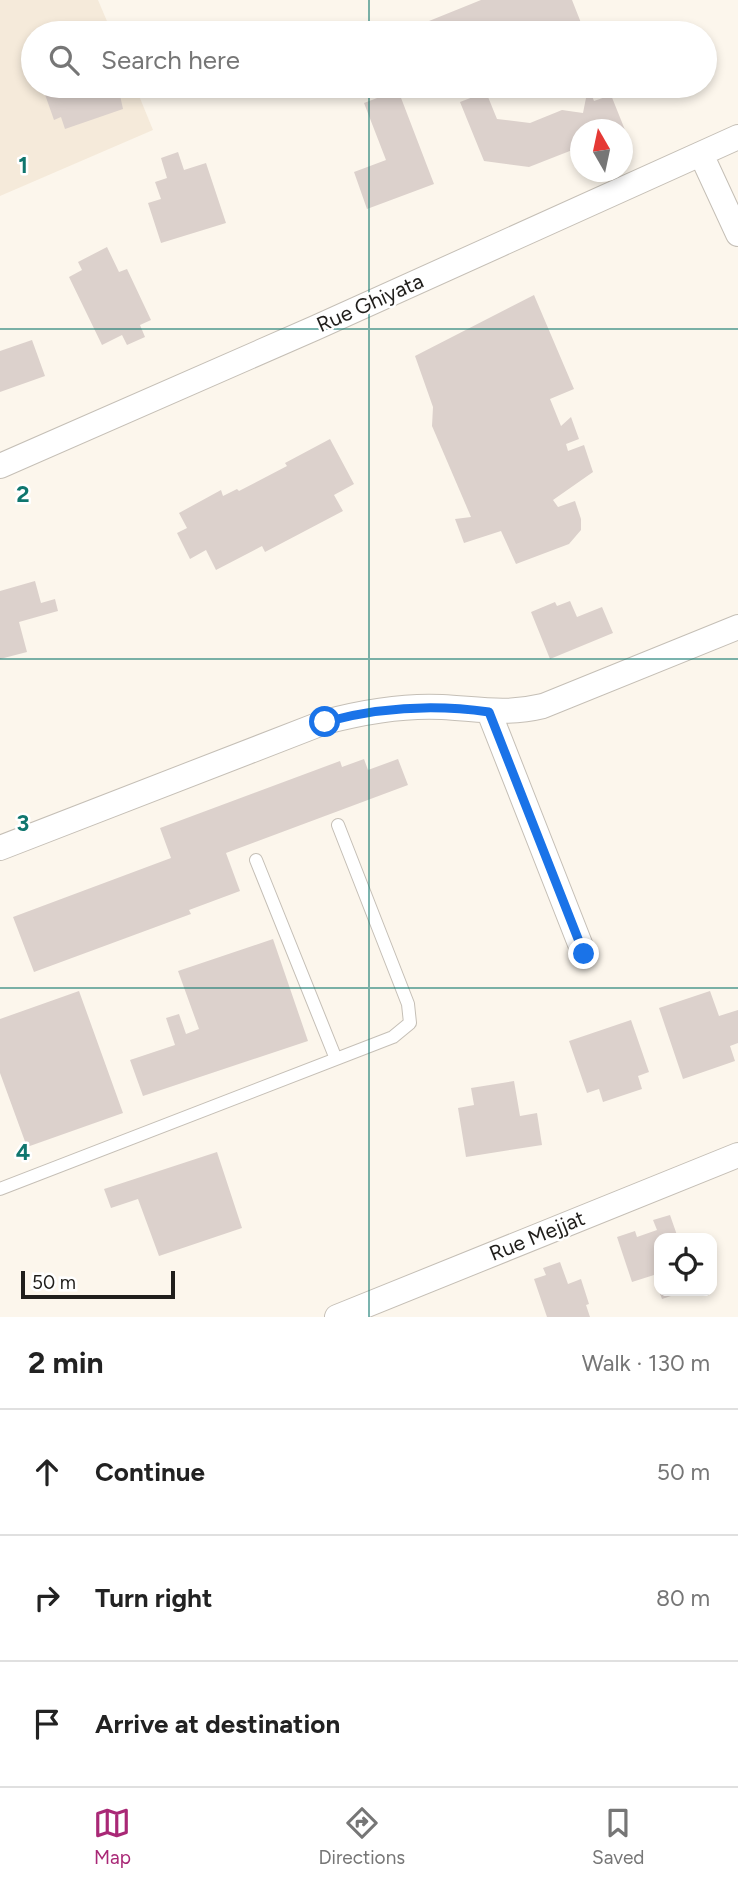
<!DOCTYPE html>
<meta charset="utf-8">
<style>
:root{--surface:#fff;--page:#f2f2f2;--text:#222;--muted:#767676;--line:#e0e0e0;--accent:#a92876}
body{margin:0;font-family:Figtree,sans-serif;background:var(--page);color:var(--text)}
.controls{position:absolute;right:21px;bottom:21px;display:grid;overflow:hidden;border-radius:14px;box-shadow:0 4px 10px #0003}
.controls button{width:63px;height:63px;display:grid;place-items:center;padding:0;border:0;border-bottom:2px solid var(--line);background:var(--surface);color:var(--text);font:35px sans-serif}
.compass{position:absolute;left:570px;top:119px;width:63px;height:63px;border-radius:50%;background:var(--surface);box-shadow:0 4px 10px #0003;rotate:351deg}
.scale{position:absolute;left:21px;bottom:18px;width:154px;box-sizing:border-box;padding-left:7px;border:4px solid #201e1b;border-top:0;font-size:19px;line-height:24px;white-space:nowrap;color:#201e1b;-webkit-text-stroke:5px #fff;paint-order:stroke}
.stop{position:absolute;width:21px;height:21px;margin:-16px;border:5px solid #1a73e8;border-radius:50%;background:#fff}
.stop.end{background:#1a73e8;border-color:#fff;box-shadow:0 2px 7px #0008}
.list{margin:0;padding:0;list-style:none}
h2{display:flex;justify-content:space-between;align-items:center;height:91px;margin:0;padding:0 28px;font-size:30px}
h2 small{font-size:23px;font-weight:400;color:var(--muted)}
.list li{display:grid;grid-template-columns:46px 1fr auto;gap:21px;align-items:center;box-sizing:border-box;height:126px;padding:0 28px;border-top:2px solid var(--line)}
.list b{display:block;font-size:26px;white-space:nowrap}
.list em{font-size:23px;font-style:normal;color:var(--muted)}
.icon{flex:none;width:38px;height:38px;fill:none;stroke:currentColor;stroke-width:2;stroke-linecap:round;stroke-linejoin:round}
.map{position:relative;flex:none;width:738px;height:1317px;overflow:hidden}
.search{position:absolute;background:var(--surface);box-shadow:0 4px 10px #0003;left:21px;right:21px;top:21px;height:77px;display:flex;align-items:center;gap:18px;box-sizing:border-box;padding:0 24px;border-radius:38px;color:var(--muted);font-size:26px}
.sheet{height:469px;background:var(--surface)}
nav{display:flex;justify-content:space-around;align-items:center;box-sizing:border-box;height:98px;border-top:2px solid var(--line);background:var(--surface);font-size:19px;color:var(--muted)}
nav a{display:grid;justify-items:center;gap:4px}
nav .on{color:var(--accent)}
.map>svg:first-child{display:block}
.built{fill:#f5eada}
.building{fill:#dcd1cc}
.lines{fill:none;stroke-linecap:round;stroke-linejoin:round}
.service-casing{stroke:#c5bfb6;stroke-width:14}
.minor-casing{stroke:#c5bfb6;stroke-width:26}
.service{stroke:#fff;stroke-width:12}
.minor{stroke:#fff;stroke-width:24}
.route{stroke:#1a73e8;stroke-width:9}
.grid{fill:none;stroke:#0f766e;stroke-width:2;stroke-opacity:0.55}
.labels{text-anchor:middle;stroke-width:5;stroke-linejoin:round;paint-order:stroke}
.street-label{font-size:21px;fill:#201e1b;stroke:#fff}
.grid-label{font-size:23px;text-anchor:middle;font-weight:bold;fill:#0f766e;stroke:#fff;stroke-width:5;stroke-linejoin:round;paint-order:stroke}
</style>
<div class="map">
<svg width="738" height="1317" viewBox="0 0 738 1317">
<rect width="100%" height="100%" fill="#fcf6ec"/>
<!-- built -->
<path class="built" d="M0,0h98l14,33h-79v53h102l18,44 -153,66z"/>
<!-- building -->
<path class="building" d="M481,0h91l13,33h-46l-2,-4 -41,-5 -25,9h-37l-5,-12z
M42,86h76l5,23 -58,20 -4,-12 -7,3z
M581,86h7l6,15 17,-6 14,35h-45v17l-51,20 -45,-6 -24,-59 26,-10 11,27 33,4 32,-13 21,3 3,-15z
M398,90l36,94 -67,25 -13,-37 32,-12 -22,-57z
M178,152l6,18 22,-7 20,60 -65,20 -13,-40 13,-4 -6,-17 12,-4 -6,-20z
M107,247l12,25 8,-3 24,51 -11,5 5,12 -18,8 -5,-10 -20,10 -33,-68 13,-7 -4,-8z
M534,295l40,94 -24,10 11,27 10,-9 8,22 -13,5 2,7 16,-6 9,27 -40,28 5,7 17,-6 6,18v11l-12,14 -53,20 -15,-33 -37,12 -9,-24 16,-2 -39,-91 1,-19 -18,-51z
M32,340l13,36 -45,16v-41z
M330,439l24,45 -20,11 9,16 -78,41 -3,-6 -46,24 -10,-20 -16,9 -13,-26 10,-5 -8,-15 42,-23 2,6 14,-7 2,2 48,-25 -2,-3z
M35,581l6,22 14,-4 3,12 -39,11 8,30 -27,7v-68z
M570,601l7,16 25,-10 11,26 -63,26 -19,-47 24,-10 2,4z
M364,759l4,11 30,-11 10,26 -182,68 14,38 -51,19 2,4 -157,58 -21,-55 158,-59 -11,-30 180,-67 2,6z
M273,939l35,102 -165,55 -13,-36 45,-15 -9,-27 13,-4 7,20 13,-5 -21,-58z
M79,991l44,122 -96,34 -27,-74v-54z
M710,991l9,25 19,-6v33l-8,3 5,15 -52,18 -24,-71z
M631,1020l18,52 -11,4 4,13 -39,13 -4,-13 -12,4 -18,-52z
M514,1081l6,35 17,-3 5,32 -76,12 -8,-49 16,-3 -3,-17z
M217,1152l25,76 -83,28 -21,-57 -27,9 -7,-19z
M670,1215l8,23h-19v52l-5,-15 -22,7 -15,-45 18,-6 2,6 20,-7 -4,-10z
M560,1262l8,22 13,-5 8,25 -3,1 4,12h-43l-13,-38 12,-4 -3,-7z
M659,1291h27l-24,8z"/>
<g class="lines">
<defs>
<path id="service" d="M256,860l80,199
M0,1189l393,-152 17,-14 -2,-19 -70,-179"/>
<path id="minor" d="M701,154l37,80
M0,466l315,-138 423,-191
M489,712l95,242
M0,848l325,-126c38,-10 77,-17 117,-15 37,2 64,8 101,-1l195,-79
M337,1317l401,-162"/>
</defs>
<!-- service casing -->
<use href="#service" class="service-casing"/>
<!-- minor casing -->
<use href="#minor" class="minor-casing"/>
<!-- service -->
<use href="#service" class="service"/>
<!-- minor -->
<use href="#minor" class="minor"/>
</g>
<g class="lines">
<!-- route -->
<path class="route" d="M325,722c55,-15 108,-18 164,-10l95,242"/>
</g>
<!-- grid -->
<path class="grid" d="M369,0v33M369,86v1231M0,329h738M0,659h738M0,988h738"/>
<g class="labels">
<!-- street labels -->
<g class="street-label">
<text transform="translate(370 303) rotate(-24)" y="7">Rue Ghiyata</text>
<text transform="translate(537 1236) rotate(-22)" y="7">Rue Mejjat</text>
</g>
</g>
<g class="grid-label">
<text x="23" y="173">1</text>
<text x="23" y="502">2</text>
<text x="23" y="831">3</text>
<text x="23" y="1160">4</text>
</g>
</svg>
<div class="controls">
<button><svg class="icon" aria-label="locate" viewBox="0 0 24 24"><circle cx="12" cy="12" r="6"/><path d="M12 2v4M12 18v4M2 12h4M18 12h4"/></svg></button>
</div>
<svg class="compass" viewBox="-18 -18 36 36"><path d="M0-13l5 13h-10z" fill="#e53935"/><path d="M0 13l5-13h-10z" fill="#767676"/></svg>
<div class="scale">50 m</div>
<div class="stop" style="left:325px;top:722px"></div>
<div class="stop end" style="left:584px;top:954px"></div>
<div class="search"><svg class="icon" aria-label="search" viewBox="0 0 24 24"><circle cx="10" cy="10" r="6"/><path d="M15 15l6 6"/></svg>Search here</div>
</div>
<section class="sheet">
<h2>2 min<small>Walk · 130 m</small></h2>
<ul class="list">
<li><svg class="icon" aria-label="ahead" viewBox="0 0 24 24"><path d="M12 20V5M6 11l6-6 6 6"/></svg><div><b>Continue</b></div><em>50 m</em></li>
<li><svg class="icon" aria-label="right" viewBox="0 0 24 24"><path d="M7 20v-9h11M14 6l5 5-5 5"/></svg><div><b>Turn right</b></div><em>80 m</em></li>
<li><svg class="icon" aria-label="arrive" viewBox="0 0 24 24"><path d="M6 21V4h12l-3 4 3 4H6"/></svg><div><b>Arrive at destination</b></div></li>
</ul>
</section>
<nav>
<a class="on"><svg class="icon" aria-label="map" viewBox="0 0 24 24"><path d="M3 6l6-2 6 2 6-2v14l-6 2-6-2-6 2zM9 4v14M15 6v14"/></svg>Map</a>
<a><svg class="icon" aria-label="directions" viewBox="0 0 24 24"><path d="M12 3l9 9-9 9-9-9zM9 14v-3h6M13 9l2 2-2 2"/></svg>Directions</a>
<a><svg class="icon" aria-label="saved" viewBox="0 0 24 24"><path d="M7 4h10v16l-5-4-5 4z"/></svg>Saved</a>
</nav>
